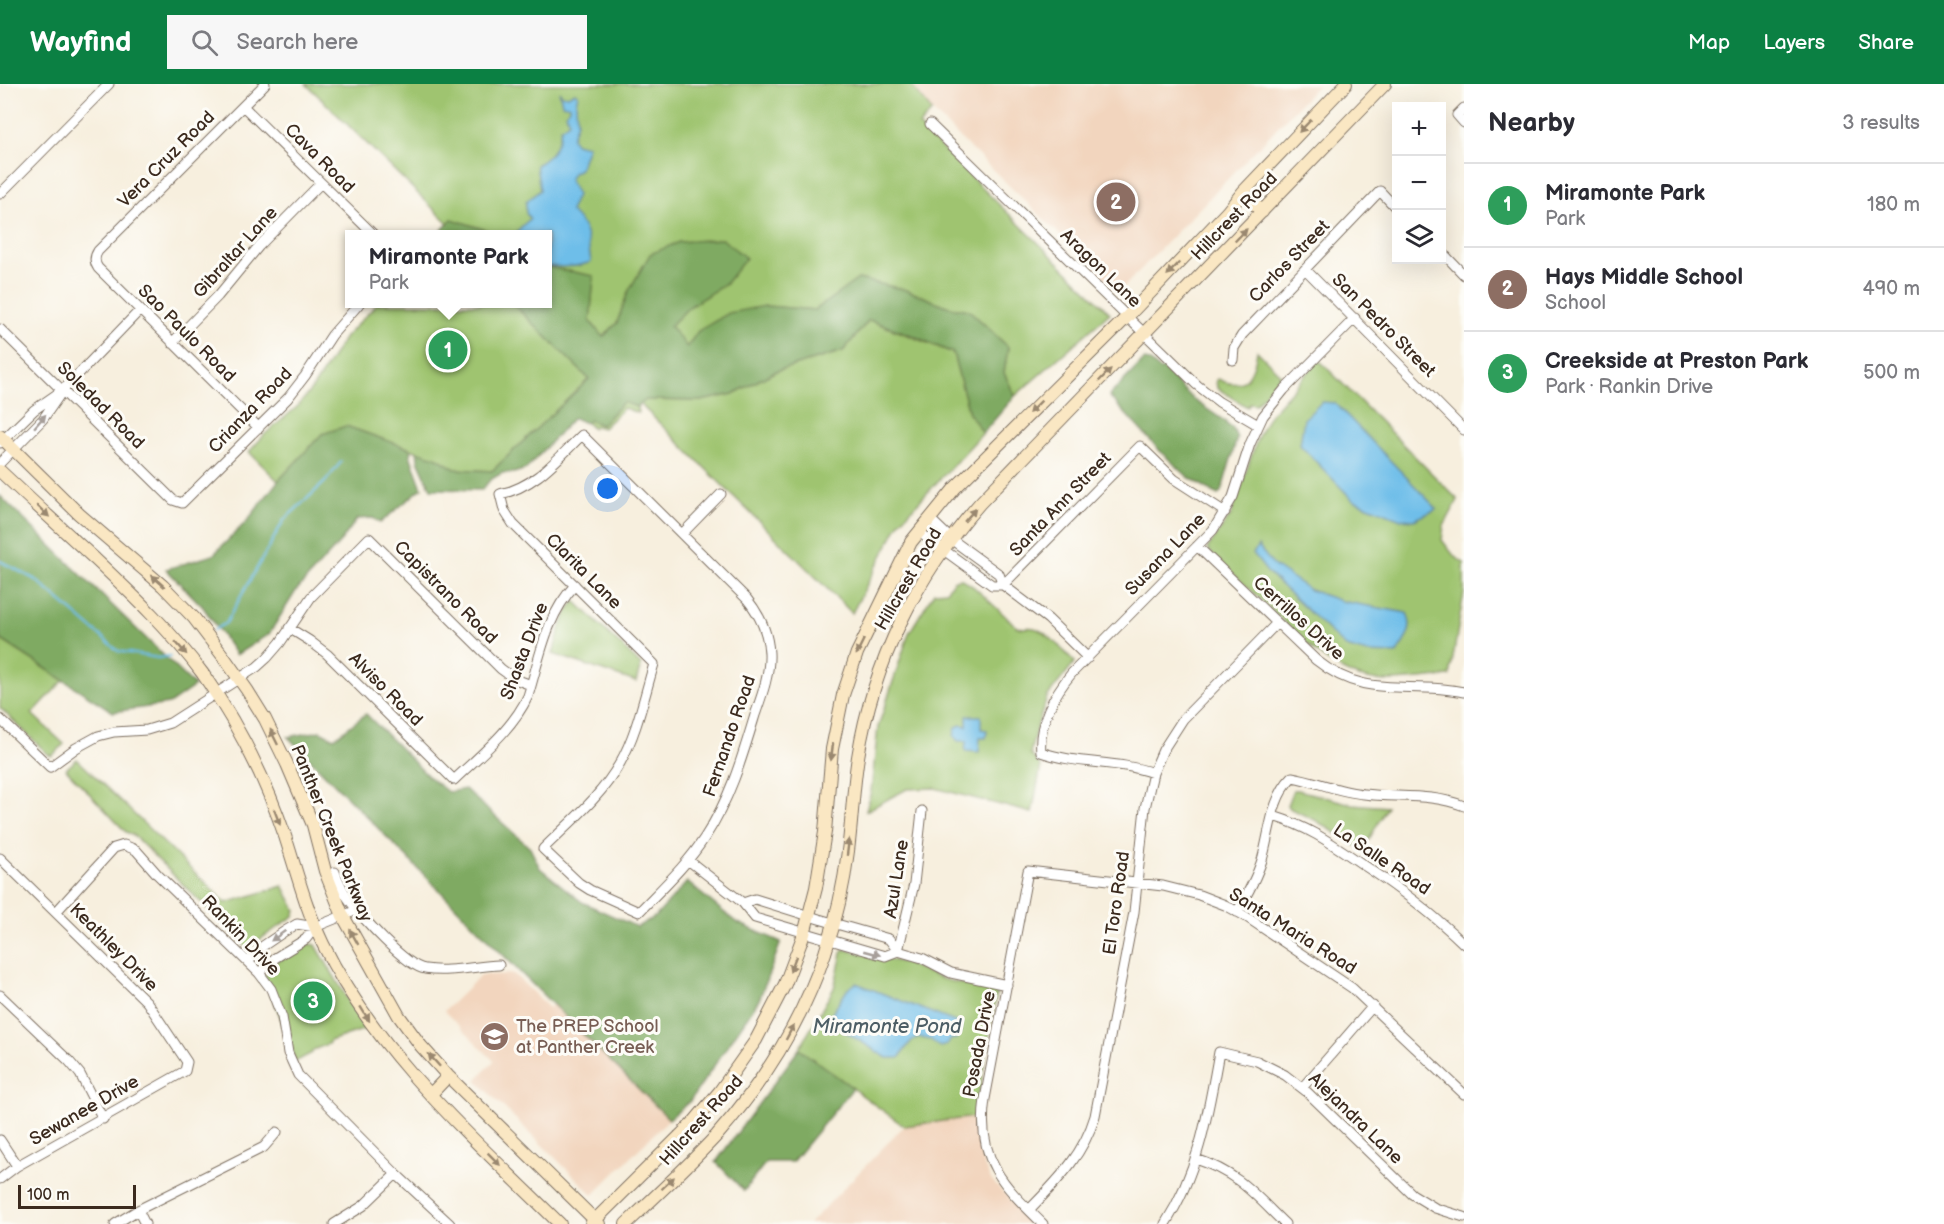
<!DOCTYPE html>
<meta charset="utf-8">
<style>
:root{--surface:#fff;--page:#f7f7f7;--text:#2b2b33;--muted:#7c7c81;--line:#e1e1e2;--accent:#0b8043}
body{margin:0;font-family:"Balsamiq Sans",sans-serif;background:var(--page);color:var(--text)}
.controls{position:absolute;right:18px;top:18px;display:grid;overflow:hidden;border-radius:0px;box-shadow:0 6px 24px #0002}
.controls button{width:54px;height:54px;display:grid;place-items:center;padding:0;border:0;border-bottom:2px solid var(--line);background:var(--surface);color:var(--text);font:30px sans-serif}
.scale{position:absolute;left:18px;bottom:15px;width:118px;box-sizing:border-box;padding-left:6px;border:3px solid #3b2a1e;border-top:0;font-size:16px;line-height:21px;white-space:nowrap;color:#3b2a1e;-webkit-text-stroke:4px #fdfcf7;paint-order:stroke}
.you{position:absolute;left:608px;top:405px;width:21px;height:21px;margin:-15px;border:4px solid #fff;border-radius:50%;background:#1a73e8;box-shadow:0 0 0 9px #1a73e833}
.badge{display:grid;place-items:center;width:39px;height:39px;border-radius:50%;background:var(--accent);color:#fff;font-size:20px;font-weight:700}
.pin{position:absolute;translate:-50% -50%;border:3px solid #fff;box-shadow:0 2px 6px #0006}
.popup{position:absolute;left:345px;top:146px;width:207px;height:78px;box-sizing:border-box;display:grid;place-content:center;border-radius:0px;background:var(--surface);filter:drop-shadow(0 2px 4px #0005);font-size:20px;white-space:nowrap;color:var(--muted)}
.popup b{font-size:22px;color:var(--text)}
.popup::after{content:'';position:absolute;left:50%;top:100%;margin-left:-12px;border:12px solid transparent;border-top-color:var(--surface)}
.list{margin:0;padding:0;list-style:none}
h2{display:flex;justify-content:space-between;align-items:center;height:78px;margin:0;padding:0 24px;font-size:26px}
h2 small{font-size:20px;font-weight:400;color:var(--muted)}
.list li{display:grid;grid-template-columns:39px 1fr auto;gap:18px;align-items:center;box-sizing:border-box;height:84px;padding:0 24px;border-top:2px solid var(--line)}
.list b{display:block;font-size:22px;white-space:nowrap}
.list p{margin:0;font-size:20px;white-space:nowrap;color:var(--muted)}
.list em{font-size:20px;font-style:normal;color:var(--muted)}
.icon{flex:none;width:33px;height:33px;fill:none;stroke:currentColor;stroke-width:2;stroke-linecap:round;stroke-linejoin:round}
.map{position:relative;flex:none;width:1464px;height:1140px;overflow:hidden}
header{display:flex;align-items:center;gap:36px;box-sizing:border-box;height:84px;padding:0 30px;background:var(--accent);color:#fff}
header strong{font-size:28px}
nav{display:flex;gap:33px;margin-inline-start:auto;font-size:21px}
.search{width:420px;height:54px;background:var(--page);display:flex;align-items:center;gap:15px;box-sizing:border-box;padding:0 21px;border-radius:0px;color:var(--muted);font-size:22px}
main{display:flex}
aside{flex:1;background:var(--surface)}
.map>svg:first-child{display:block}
.built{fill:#f2d5be}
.green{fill:#9fc46f;stroke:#6d7746;stroke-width:1.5}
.forest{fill:#7faa62;stroke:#5d6a40;stroke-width:1.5}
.water{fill:#6ebee9;stroke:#547484;stroke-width:1.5}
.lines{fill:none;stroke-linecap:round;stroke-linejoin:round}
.stream{stroke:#6ebee9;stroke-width:2}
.street-casing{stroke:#7d6f61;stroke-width:11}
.secondary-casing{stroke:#7d6f61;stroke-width:14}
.street{stroke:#fff;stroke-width:9}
.secondary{stroke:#fae7c3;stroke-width:12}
.oneway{fill:#9a8870}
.oneway2{fill:#a79f9a}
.labels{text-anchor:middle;stroke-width:6;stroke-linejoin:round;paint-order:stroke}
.street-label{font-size:18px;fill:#3b2a1e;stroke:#fdfcf7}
.education-label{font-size:18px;fill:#785e54;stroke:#fdfcf7;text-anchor:start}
.water-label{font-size:20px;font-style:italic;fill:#4d5e65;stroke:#fdfcf7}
</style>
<header>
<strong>Wayfind</strong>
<div class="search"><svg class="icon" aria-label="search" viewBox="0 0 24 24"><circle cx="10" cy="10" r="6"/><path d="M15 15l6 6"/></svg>Search here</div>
<nav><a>Map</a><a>Layers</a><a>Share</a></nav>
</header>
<main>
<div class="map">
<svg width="1464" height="1140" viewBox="0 0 1464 1140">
<rect width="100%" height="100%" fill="#fdfcf7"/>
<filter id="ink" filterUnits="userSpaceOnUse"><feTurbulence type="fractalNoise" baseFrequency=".0167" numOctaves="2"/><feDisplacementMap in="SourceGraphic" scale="12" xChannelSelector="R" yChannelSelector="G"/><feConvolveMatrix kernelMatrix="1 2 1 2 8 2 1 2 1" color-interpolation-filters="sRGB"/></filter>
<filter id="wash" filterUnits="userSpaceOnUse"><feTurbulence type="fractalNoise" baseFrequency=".008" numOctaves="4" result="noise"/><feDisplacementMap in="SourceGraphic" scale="24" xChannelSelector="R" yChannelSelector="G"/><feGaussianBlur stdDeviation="1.35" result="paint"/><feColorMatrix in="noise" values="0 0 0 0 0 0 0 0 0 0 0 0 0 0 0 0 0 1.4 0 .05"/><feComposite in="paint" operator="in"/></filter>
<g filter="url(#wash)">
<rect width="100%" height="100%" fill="#f7efde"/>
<!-- built -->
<path class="built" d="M910,0h409l-200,208 -187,-181z
M514,890l35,34 4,-3 116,114 -76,76 -117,-115 18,-19 -50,-50 37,-36z
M975,1033v15l7,28 9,20 42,44h-224l95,-98z"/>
<!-- green -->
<path class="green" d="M306,0h604l22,27 -13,15 191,187 -95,83 -11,-23 4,-26 -39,-37 -20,-3 -43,-17 -47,-11 -44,31 -50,-4 -78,42 -17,-22 19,-19 37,-24 19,-25 -23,-19 -43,3 -51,50 -11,31 -14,14 -13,-16 4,-45 -47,-9v-33h-50l-45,-15 -4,4z
M377,220h136l76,75 -97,92 -37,-2 -17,-10 -92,-33 -24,9 -44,46 -29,-29 16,-18 33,-28 16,-20 31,-49z
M869,236l84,33 16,60 14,20 -83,89 -48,91 -212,-209 6,-4 55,1 32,-7 43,-23 67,-20z
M1257,267l24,24 -25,29 -6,-1 -3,4 -30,-19 -1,-8 2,-1c26,13 35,-3 39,-28z
M1319,276l139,140 -14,26 -2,14 13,17 9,6v29l-14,84c-23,2 -62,8 -83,3 -38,-8 -66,-41 -93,-67 -22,-21 -45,-42 -67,-63l24,-34 27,-78 10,-20z
M623,318l14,5 1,6 -14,-5 -21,20 -8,-2 -2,2 -7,-5 4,-3 11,5z
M960,494l14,9 42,39c7,4 11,0 18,2 12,2 32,26 41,34l-28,35 -12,36 -5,21 11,12 -9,47 -97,-25 -28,1 -41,22 5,-20 7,-64 31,-94 25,-41 12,-1 7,-10z
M575,517l66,64 -5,17 -83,-28c5,-19 9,-37 22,-53z
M0,555l64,41 -32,34 32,30 -12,12 -3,-1 -49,-47z
M77,675l149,144 57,-17 13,24 -2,6 -44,30 -4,1 -113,-112 -7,-3 -60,-63z
M1293,706h5l54,14 35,3 -24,43 -48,-30 -24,-11 -4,-4z
M310,860l6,1 49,84 -35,12 -2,3 -15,6 -1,3 -17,9 -5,-19 -25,-68c5,-12 33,-27 45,-31z
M843,865l62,14 37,16 55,13 -22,125 -71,9 -105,-77 35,-61z"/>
<!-- forest -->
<path class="forest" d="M452,135l43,14 2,1h-54l-3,-2z
M722,155l24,19 -20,25 -37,24 -19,19 17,21 11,-16 31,-18 36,-7 50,4 43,-31 48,11 43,17 20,3 39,37 -4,26 11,23 -32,37 -14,-20 -16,-60 -39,-17 -45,-16 -26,31 -67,20 -43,23 -32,7 -55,-1 -9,7 -14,-5 -22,23 -11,-5 -4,3 -13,-5 -47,51 -12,4h-12l-12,7 -8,10 -51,-1 -13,-29 -1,-9 21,7 17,11 37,2 97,-92 -76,-75h34v-37l47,9 -4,45 13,16 14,-14 11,-31 22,-38 29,-12z
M1144,276l5,1 11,9 3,-1 31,31 32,22 1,3 5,2 5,11 -15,52 -4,5 -30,-18 -26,-24 -53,-57z
M346,342l65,23 -1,6 12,33 -42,35 -7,-5 -16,1 -15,21 -46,51 -27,43 -33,21 -33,-48 -37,-38 47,-14 34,-34 31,-40 44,-47z
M0,412l195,190 -26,18 -56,8 -113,-73z
M366,630l63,63 19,15 17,-3 65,59 10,20 42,34 55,25 19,-11 31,-34 49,40 45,20 -22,58 -69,101 -21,18 -144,-142 -237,-240 32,-6 14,7z
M799,965l54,39 -61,74h-26l-22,29 -28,-29z"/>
<!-- water -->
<path class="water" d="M559,7l3,4 6,1 7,-4 3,3 -2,7 1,20 -5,15 3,6 13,3 -8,23 -7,4 -4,7 8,15 -7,16c19,17 17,27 21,51 -15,6 -29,5 -44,4v-32h-31l6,-8 8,-7 -4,-6v-11l14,-12 -4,-25c16,-8 22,-20 25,-37l8,-6 -3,-9 4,-7 -8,-2z
M1322,318l13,1 102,106 -23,11 -13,-1 -48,-19 -53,-55 4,-26z
M1258,462l15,19 37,25 31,11 66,12c8,16 -2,28 -11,41l-29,-1 -21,-6 -79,-75 -14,-18z
M967,632h14v13l6,1 -1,8h-6l-1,14 -14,-1 1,-10h-8l-4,-5 2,-9 5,-2 6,1z
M856,899l104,41c2,6 0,10 -4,15h-5l-4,6 -7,2 -9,-7 -13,-3 -9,7 -10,14h-12l-54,-34 -2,-9 16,-25z"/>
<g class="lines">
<!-- stream -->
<path class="stream" d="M0,477l36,19 82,71 40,7 12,-2
M214,546l12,-7 58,-103 41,-38 16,-20"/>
</g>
</g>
<g filter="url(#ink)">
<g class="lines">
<defs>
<path id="street" d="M243,22l130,128
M1464,24l-7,7 7,8
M930,40l267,261 22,17 39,23
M0,110l109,-110
M1442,168l22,23
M1305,185l159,161
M0,245l173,171 9,3 106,-105 17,-22 27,-41 27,-31
M172,259l46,-47 41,-50 62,-63
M1233,276l1,-12 8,-13 138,-144 16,17
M259,344l-161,-160c-4,-6 -4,-11 0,-17l167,-167
M582,351l165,164c13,16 21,34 22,54 1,21 -7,42 -14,62 -13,43 -25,84 -50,122 -18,28 -43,51 -66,75l-49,-22 -11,-7 -36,-34c27,-27 58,-52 77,-86 17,-30 24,-66 34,-99l-141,-140 -9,-14 -4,-16c35,-7 57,-35 82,-59z
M0,359l34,-33 23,-16
M0,379l43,-44 20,-29 77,-80
M930,435l21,20 48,35 4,11 45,34 40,39
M919,448l73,53h11
M682,450l39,-40
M1197,462l119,114c51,41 91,20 148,32
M1003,501l137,-139 34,33 51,33
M289,544l21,13 17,13 127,126c26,-25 59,-51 74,-84 12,-39 18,-80 47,-111
M0,635l50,48 26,-19 22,-12 16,-4 33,-2 23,-7 87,-56 10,-9 13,-15 31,-46 58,-59 132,131 14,10 16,6
M1153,689c-36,-13 -76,-8 -112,-21 -3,-28 13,-58 31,-79l141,-143 20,-33 17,-53 13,-28 21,-26 71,-72
M1273,732c36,11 58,27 89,48 37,24 70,49 102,80
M0,774l147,144 40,60 -2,9 -168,95 -17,13
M688,776l55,43 12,15 130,38 13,-5
M335,788c4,10 8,20 15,29 12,16 55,65 75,68 22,4 51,-3 74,-4
M743,819l12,-4 64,20 70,20 9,12 24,7 29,15 56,12
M56,828l58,-64 10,-3 12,5 22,25 101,98 12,16 11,28 6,36 10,22 98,99 54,50
M1237,828c10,-17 19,-33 25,-52 8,-27 9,-62 30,-83 24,4 47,15 72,17 34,4 67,-1 100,12
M898,867l16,-67 8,-73
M248,878l15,-16 22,-15 12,-7 18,3 42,-17
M259,889l16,-15 31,-19 9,-12
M0,911l69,66 11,13 23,45
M1302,1004l71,-82
M0,1056l17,26
M1196,1075c42,14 58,35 89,65
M138,1126l7,14
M1029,1126c28,-29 54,-54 66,-94l39,-204 11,-104 8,-35 10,-23 20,-31 94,-96
M115,1140l23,-14 126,-63 13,-15
M334,1140l29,-18 33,-32
M1043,1140c-40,-39 -67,-65 -58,-125l43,-228 135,15 36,9 26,10 20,11 107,72 112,106
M1165,1140c34,-53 43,-111 54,-172l38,9 28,14 22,17 105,102 23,14 29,9"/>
<path id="secondary" d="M1243,108l19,20
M0,352l79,78 84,72 31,32 29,38 24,34 18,29 22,45 26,61 12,46 18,45 56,100 22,30 27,30 151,148
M0,387c32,30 63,59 95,88 38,36 77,73 108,115 34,49 63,106 82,162 12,37 21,73 38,108 54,111 151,195 237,280
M431,1010l17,-18
M591,1140l102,-101 27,-32 36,-51 29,-56 19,-50 12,-46 9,-56 7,-83 11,-54 14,-42 54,-111 44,-54 173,-172 99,-104 16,-20 103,-108
M626,1140c31,-29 62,-58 91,-89 47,-53 85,-115 108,-182 11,-33 19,-67 23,-102 4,-31 5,-63 10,-94 15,-95 59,-182 122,-254l405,-419"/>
</defs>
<!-- street casing -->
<use href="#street" class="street-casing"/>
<!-- secondary casing -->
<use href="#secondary" class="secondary-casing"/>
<!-- street -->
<use href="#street" class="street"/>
<!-- secondary -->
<use href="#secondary" class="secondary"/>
</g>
<!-- one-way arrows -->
<defs><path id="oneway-solid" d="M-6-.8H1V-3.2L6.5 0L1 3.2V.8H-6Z" transform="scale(1.5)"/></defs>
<g class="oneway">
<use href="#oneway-solid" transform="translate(1305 42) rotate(134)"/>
<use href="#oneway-solid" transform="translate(1241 151) rotate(-46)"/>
<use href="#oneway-solid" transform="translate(1173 185) rotate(134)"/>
<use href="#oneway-solid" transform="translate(1105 291) rotate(-46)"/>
<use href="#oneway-solid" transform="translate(1035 323) rotate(135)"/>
<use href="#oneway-solid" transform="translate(43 427) rotate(43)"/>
<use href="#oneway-solid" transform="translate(970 431) rotate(-49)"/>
<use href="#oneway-solid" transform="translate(158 497) rotate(-138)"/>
<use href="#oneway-solid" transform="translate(860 563) rotate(116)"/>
<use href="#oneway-solid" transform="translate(181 564) rotate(49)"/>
<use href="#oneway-solid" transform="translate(274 653) rotate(-116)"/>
<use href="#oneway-solid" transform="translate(832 668) rotate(97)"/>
<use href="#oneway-solid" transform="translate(277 733) rotate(69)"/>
<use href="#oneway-solid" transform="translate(848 763) rotate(-83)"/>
<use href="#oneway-solid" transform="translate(354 853) rotate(-119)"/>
<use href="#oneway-solid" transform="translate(793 880) rotate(111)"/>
<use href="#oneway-solid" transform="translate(365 930) rotate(58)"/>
<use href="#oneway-solid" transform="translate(790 948) rotate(-62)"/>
<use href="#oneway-solid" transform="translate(434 976) rotate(-132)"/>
<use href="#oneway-solid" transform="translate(494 1075) rotate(45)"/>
<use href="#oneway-solid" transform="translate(668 1099) rotate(-44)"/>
</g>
<g class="oneway2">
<use href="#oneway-solid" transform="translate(40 337) rotate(-49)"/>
<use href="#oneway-solid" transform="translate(278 852) rotate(145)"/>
<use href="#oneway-solid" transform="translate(872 869) rotate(15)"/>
</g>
</g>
<!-- icons -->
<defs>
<symbol id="school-disc" viewBox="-11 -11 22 22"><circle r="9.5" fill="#8d6e63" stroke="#fdfcf7"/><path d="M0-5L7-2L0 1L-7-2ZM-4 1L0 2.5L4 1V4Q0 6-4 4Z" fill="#fff"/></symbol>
</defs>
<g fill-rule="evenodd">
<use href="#school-disc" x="478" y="936" width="33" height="33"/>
</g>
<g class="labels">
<!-- street labels -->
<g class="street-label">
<text transform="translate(320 74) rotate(45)" y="6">Cava Road</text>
<text transform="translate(166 75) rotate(-45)" y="6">Vera Cruz Road</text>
<text transform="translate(1234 132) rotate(-46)" y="6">Hillcrest Road</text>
<text transform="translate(235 168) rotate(-48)" y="6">Gibraltar Lane</text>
<text transform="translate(1289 177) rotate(-46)" y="6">Carlos Street</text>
<text transform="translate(1101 184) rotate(44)" y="6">Aragon Lane</text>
<text transform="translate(1384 241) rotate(45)" y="6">San Pedro Street</text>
<text transform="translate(187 249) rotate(45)" y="6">Sao Paulo Road</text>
<text transform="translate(101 321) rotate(45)" y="6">Soledad Road</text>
<text transform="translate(250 326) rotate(-46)" y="6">Crianza Road</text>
<text transform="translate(1060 420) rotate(-46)" y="6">Santa Ann Street</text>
<text transform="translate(1165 470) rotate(-46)" y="6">Susana Lane</text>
<text transform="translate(584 487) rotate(45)" y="6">Clarita Lane</text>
<text transform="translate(908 495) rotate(-60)" y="6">Hillcrest Road</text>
<text transform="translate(446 508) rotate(45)" y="6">Capistrano Road</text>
<text transform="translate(1299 534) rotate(42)" y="6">Cerrillos Drive</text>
<text transform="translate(524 567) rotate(-69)" y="6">Shasta Drive</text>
<text transform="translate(386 605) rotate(45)" y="6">Alviso Road</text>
<text transform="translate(729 652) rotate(-71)" y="6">Fernando Road</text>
<text transform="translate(332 749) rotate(68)" y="6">Panther Creek Parkway</text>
<text transform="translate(1382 775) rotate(34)" y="6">La Salle Road</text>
<text transform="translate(896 795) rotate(-81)" y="6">Azul Lane</text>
<text transform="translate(1116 819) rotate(-82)" y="6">El Toro Road</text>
<text transform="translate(1293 847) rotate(32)" y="6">Santa Maria Road</text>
<text transform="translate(241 851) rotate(46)" y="6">Rankin Drive</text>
<text transform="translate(114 863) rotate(45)" y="6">Keathley Drive</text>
<text transform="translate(979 960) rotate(-79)" y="6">Posada Drive</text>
<text transform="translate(84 1026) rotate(-30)" y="6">Sewanee Drive</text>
<text transform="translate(1356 1034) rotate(44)" y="6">Alejandra Lane</text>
<text transform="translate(701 1036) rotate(-48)" y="6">Hillcrest Road</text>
</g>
<!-- education labels -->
<g class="education-label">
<text x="516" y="948">The PREP School<tspan x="516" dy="21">at Panther Creek</tspan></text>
</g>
<!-- water labels -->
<g class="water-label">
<text x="887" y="949">Miramonte Pond</text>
</g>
</g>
</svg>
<div class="controls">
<button>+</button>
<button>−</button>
<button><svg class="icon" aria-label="layers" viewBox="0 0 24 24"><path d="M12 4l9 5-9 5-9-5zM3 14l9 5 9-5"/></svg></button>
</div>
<div class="scale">100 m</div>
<div class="you"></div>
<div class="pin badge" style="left:448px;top:266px;background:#2e9e5b">1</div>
<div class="popup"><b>Miramonte Park</b>Park</div>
<div class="pin badge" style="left:1116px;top:118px;background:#8d6e63">2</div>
<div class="pin badge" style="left:313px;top:917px;background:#2e9e5b">3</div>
</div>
<aside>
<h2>Nearby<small>3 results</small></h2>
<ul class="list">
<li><span class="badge" style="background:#2e9e5b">1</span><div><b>Miramonte Park</b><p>Park</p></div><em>180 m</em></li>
<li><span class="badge" style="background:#8d6e63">2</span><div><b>Hays Middle School</b><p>School</p></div><em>490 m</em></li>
<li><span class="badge" style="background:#2e9e5b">3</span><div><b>Creekside at Preston Park</b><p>Park · Rankin Drive</p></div><em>500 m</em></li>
</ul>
</aside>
</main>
